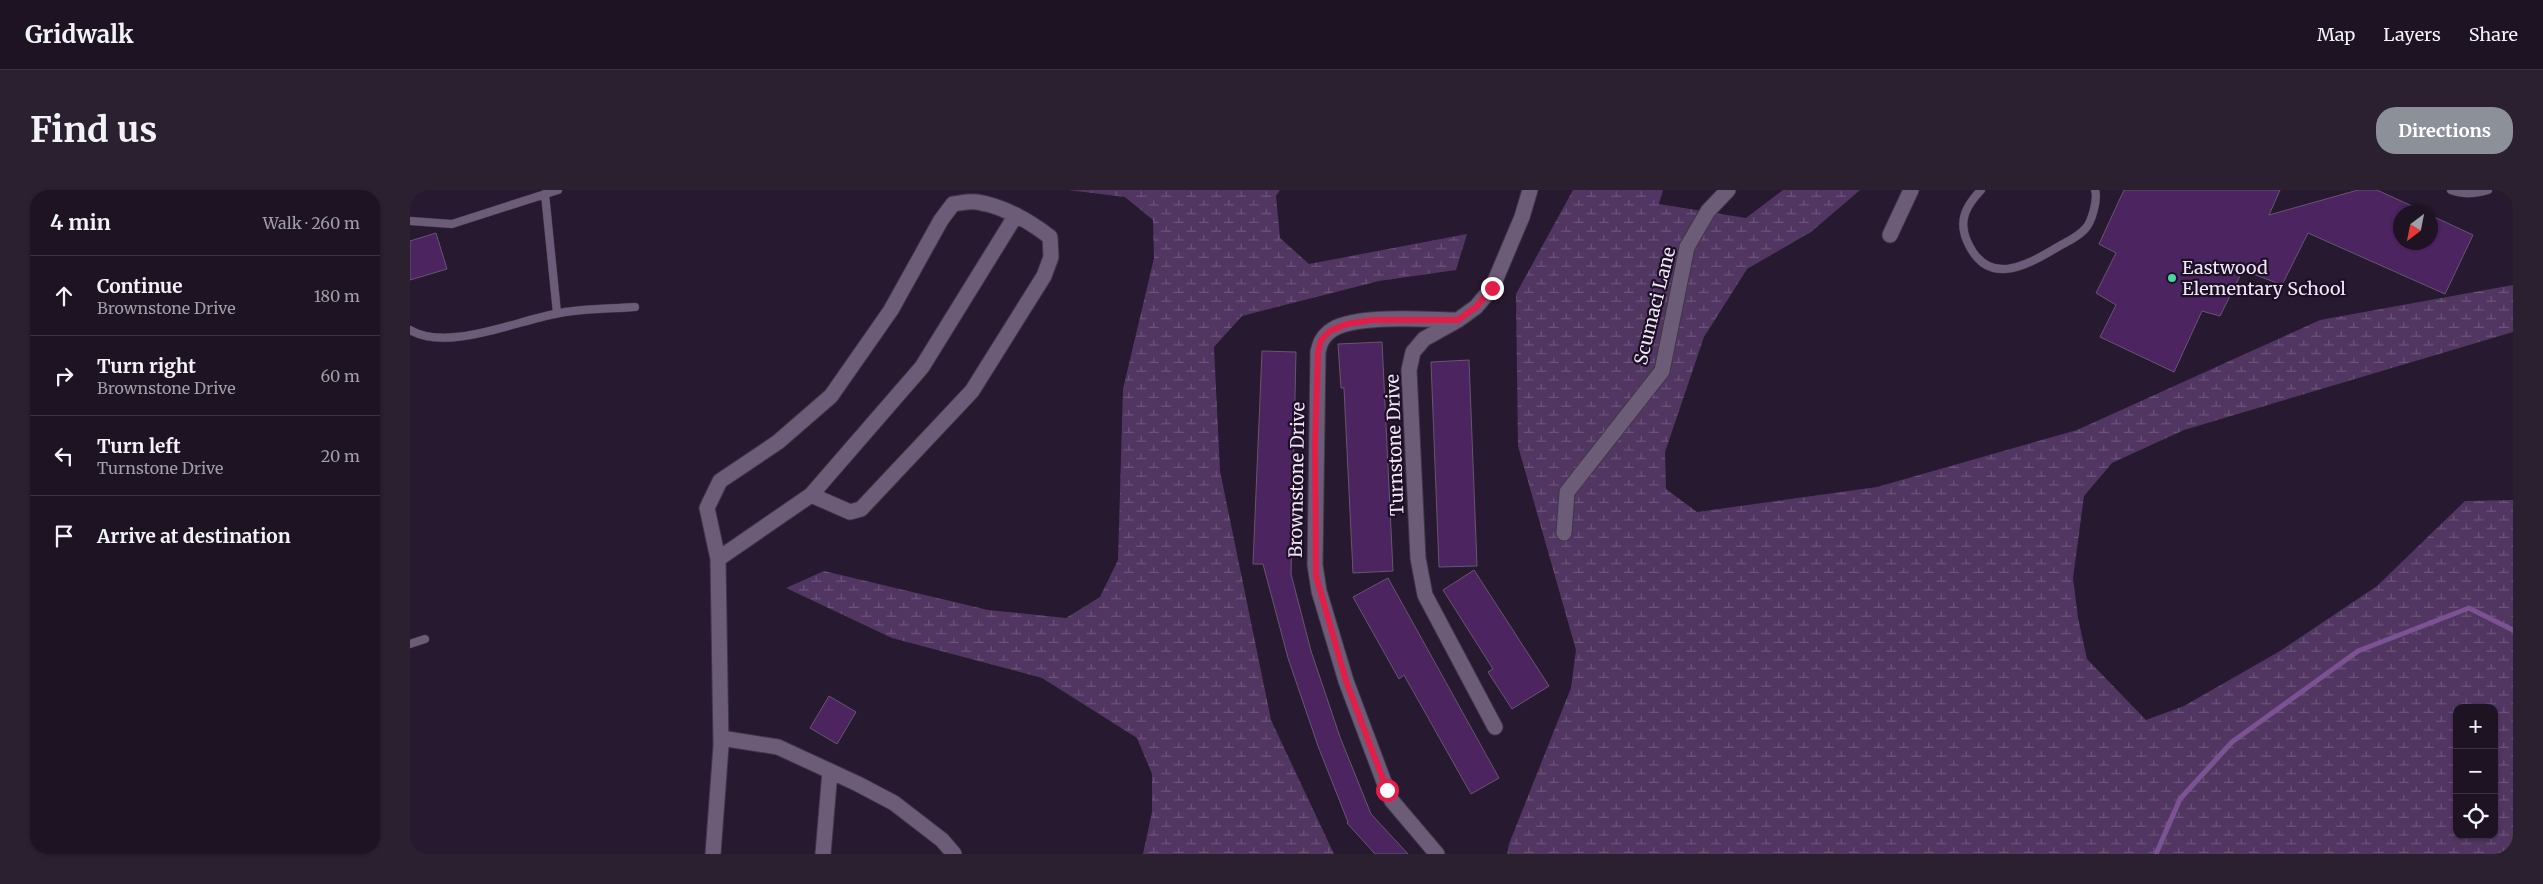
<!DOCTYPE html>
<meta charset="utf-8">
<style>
:root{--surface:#1d1323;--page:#2a2030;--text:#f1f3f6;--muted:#a09ea6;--line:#3b3241;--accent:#8c9099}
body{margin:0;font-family:Merriweather,serif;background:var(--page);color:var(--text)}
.controls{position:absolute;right:15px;bottom:15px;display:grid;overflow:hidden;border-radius:10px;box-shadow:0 1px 4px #0004}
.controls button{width:45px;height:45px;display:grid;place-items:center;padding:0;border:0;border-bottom:1px solid var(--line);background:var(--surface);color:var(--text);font:25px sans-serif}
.compass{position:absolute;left:1983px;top:15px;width:45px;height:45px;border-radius:50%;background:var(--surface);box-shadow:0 1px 4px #0004;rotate:212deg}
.stop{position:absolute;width:15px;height:15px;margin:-11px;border:4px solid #e11d48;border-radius:50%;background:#fff}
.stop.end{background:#e11d48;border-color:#fff;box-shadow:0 1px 5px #0008}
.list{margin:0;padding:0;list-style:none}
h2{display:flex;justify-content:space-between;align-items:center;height:65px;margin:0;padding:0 20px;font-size:21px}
h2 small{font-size:16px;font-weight:400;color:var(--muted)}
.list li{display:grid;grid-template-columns:32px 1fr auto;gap:15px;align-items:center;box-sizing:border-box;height:80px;padding:0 20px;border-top:1px solid var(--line)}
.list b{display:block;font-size:19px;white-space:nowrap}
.list p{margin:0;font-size:16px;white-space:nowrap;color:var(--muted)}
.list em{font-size:16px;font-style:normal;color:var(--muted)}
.icon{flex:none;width:28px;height:28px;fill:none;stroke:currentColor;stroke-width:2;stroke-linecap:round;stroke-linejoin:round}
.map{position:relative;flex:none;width:2103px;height:664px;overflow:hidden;border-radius:20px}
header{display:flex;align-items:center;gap:30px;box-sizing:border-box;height:70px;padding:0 25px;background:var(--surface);border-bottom:1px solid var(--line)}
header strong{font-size:24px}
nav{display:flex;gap:28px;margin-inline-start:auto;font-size:18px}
.intro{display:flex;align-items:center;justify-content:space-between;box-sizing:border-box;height:120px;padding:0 30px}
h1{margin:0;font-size:35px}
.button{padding:12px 22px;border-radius:20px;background:var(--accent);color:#fff;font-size:18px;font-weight:700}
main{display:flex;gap:30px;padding:0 30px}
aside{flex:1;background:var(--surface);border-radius:20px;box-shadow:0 1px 4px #0004}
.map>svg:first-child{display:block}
.wetland{fill:url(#wetland-marsh);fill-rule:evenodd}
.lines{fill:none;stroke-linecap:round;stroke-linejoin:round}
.stream{stroke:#7b5393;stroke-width:5}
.building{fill:#4b2460;stroke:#675671}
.service-casing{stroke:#413648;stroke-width:9}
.minor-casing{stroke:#413648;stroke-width:17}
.service{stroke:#6d5c77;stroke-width:8}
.minor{stroke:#6d5c77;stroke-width:15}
.route{stroke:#e11d48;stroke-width:6}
.poi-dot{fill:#4bd49b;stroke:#1d0f25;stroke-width:2}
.labels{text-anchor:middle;stroke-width:4.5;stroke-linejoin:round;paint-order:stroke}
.poi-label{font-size:18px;fill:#efe6f5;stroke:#1d0f25;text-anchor:start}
.street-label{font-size:18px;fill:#efe6f5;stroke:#1d0f25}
</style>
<header>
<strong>Gridwalk</strong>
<nav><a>Map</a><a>Layers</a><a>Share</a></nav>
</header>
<div class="intro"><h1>Find us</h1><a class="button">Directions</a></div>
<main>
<aside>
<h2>4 min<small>Walk · 260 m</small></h2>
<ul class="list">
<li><svg class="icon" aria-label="ahead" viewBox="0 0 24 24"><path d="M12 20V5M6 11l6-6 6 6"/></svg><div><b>Continue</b><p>Brownstone Drive</p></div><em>180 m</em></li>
<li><svg class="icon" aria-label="right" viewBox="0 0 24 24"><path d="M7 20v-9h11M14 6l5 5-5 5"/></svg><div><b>Turn right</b><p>Brownstone Drive</p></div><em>60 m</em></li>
<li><svg class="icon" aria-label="left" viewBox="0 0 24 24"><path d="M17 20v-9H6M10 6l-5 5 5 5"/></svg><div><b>Turn left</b><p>Turnstone Drive</p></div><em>20 m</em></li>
<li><svg class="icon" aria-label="arrive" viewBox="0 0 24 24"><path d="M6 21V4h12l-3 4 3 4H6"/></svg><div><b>Arrive at destination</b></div></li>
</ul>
</aside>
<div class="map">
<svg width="2103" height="664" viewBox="0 0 2103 664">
<defs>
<pattern id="wetland-marsh" width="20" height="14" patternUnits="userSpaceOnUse" patternTransform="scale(1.25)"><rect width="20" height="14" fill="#523662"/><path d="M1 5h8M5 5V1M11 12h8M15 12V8" fill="none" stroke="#6b5379"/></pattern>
</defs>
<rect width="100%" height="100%" fill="#27192f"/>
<!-- wetland -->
<path class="wetland" d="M658,0h212l-4,6 4,42 29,26 158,-30 -11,36 -77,11 -137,35 -28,31 6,124 51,249 63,134h-191l9,-42v-38l-15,-36 -95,-60 -150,-40 -106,-50 38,-17 164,39 78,8 34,-21 18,-37 5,-171 31,-131 -1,-38 -28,-23z
M1163,0h90l-4,14 87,14 37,-28h77l-49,42 -64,37 -43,68 -39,115 1,37 31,23 180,-25 200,-57 243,-110 193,-35v47l-329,98 -72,33 -28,33 -11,82 5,40 9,41 59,61 38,-14 96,-55 97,-65 88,-85 48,-1v354h-1006l2,-10 62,-156 5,-38 -58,-204 -2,-152zM2047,518h37v127h-37z"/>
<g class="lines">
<!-- stream -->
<path class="stream" d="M1746,664l24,-55 52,-57 126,-91 111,-43 44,22"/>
</g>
<!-- building -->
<path class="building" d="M1714,0h156l-11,25 89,-25h19l48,22h-25v30h30v-27l43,20 -28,59 -137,-61 -26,52 -39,-15 -23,46 -18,-5 -28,61 -74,-35 16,-32 -20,-12 20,-40 -17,-9z
M26,43l11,36 -37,11v-39z
M972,152l11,229 -40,2 -9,-185h-3l-3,-44z
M852,161l34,1 -5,222 20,77 29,86 31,77 37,40h-33l-28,-31 1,-1 -30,-76 -30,-88 -25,-94h-10z
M1059,170l8,206 -38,1 -8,-205z
M1064,380l75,116 -37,23 -24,-37 5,-3 -50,-79z
M978,388l111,200 -28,16 -67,-119 -5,4 -46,-82z
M419,506l27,16 -19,32 -27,-16z"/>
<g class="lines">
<defs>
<path id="service" d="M1571,0c-15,16 -23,30 -14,51 20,46 57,26 89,7 10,-6 21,-10 29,-19 7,-7 13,-30 10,-39
M2041,0c13,5 24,4 37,0
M135,4l12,119
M0,31l42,3 106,-34
M0,140c37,22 106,-9 145,-16 26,-6 54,-5 80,-7
M0,454l15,-5"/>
<path id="minor" d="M1480,45l21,-45
M1154,343l3,-41 95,-121 25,-124 21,-36 20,-21
M308,369l93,-64 111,-128 94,-152
M1085,537l-70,-132 -7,-37 -9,-188 4,-18 11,-13 34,-19 18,-13 16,-19 30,-71 8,-27
M311,548l57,9 80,37 36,19 48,37 12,14
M303,664l8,-108 -3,-187 -11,-51 13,-27 58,-39 53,-46 60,-86 50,-90 12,-16c8,-1 17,-3 24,-2 26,4 52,19 73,35l1,20 -7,19 -72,115 -111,118 -11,3 -39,-17
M413,664l7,-83
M1027,664l-45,-53 -5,-11 -41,-109 -27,-90 -4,-26 3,-213c2,-9 4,-14 11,-20 22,-19 99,-12 129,-12"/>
</defs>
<!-- service casing -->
<use href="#service" class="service-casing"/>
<!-- minor casing -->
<use href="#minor" class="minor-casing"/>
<!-- service -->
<use href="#service" class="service"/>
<!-- minor -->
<use href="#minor" class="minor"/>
</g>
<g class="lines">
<!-- route -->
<path class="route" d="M977,600l-41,-109 -30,-105 -1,-131 3,-93 3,-12 9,-9 17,-7 25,-4h86l18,-13 16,-19"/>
</g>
<!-- markers -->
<circle class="poi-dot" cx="1762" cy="88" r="5"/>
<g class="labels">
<!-- poi labels -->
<g class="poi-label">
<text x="1772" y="84">Eastwood<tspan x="1772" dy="21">Elementary School</tspan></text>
</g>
<!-- street labels -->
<g class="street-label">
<text transform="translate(1245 116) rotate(-76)" y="6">Scumaci Lane</text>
<text transform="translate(985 255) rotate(-92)" y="6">Turnstone Drive</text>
<text transform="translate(887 290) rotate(-89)" y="6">Brownstone Drive</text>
</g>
</g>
</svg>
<div class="controls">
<button>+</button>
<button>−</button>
<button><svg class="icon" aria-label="locate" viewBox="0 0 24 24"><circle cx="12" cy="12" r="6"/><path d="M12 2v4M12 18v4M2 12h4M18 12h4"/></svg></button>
</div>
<svg class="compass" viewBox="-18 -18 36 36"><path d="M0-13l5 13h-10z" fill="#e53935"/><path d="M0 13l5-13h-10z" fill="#a09ea6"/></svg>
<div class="stop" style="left:977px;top:600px"></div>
<div class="stop end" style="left:1082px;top:98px"></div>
</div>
</main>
